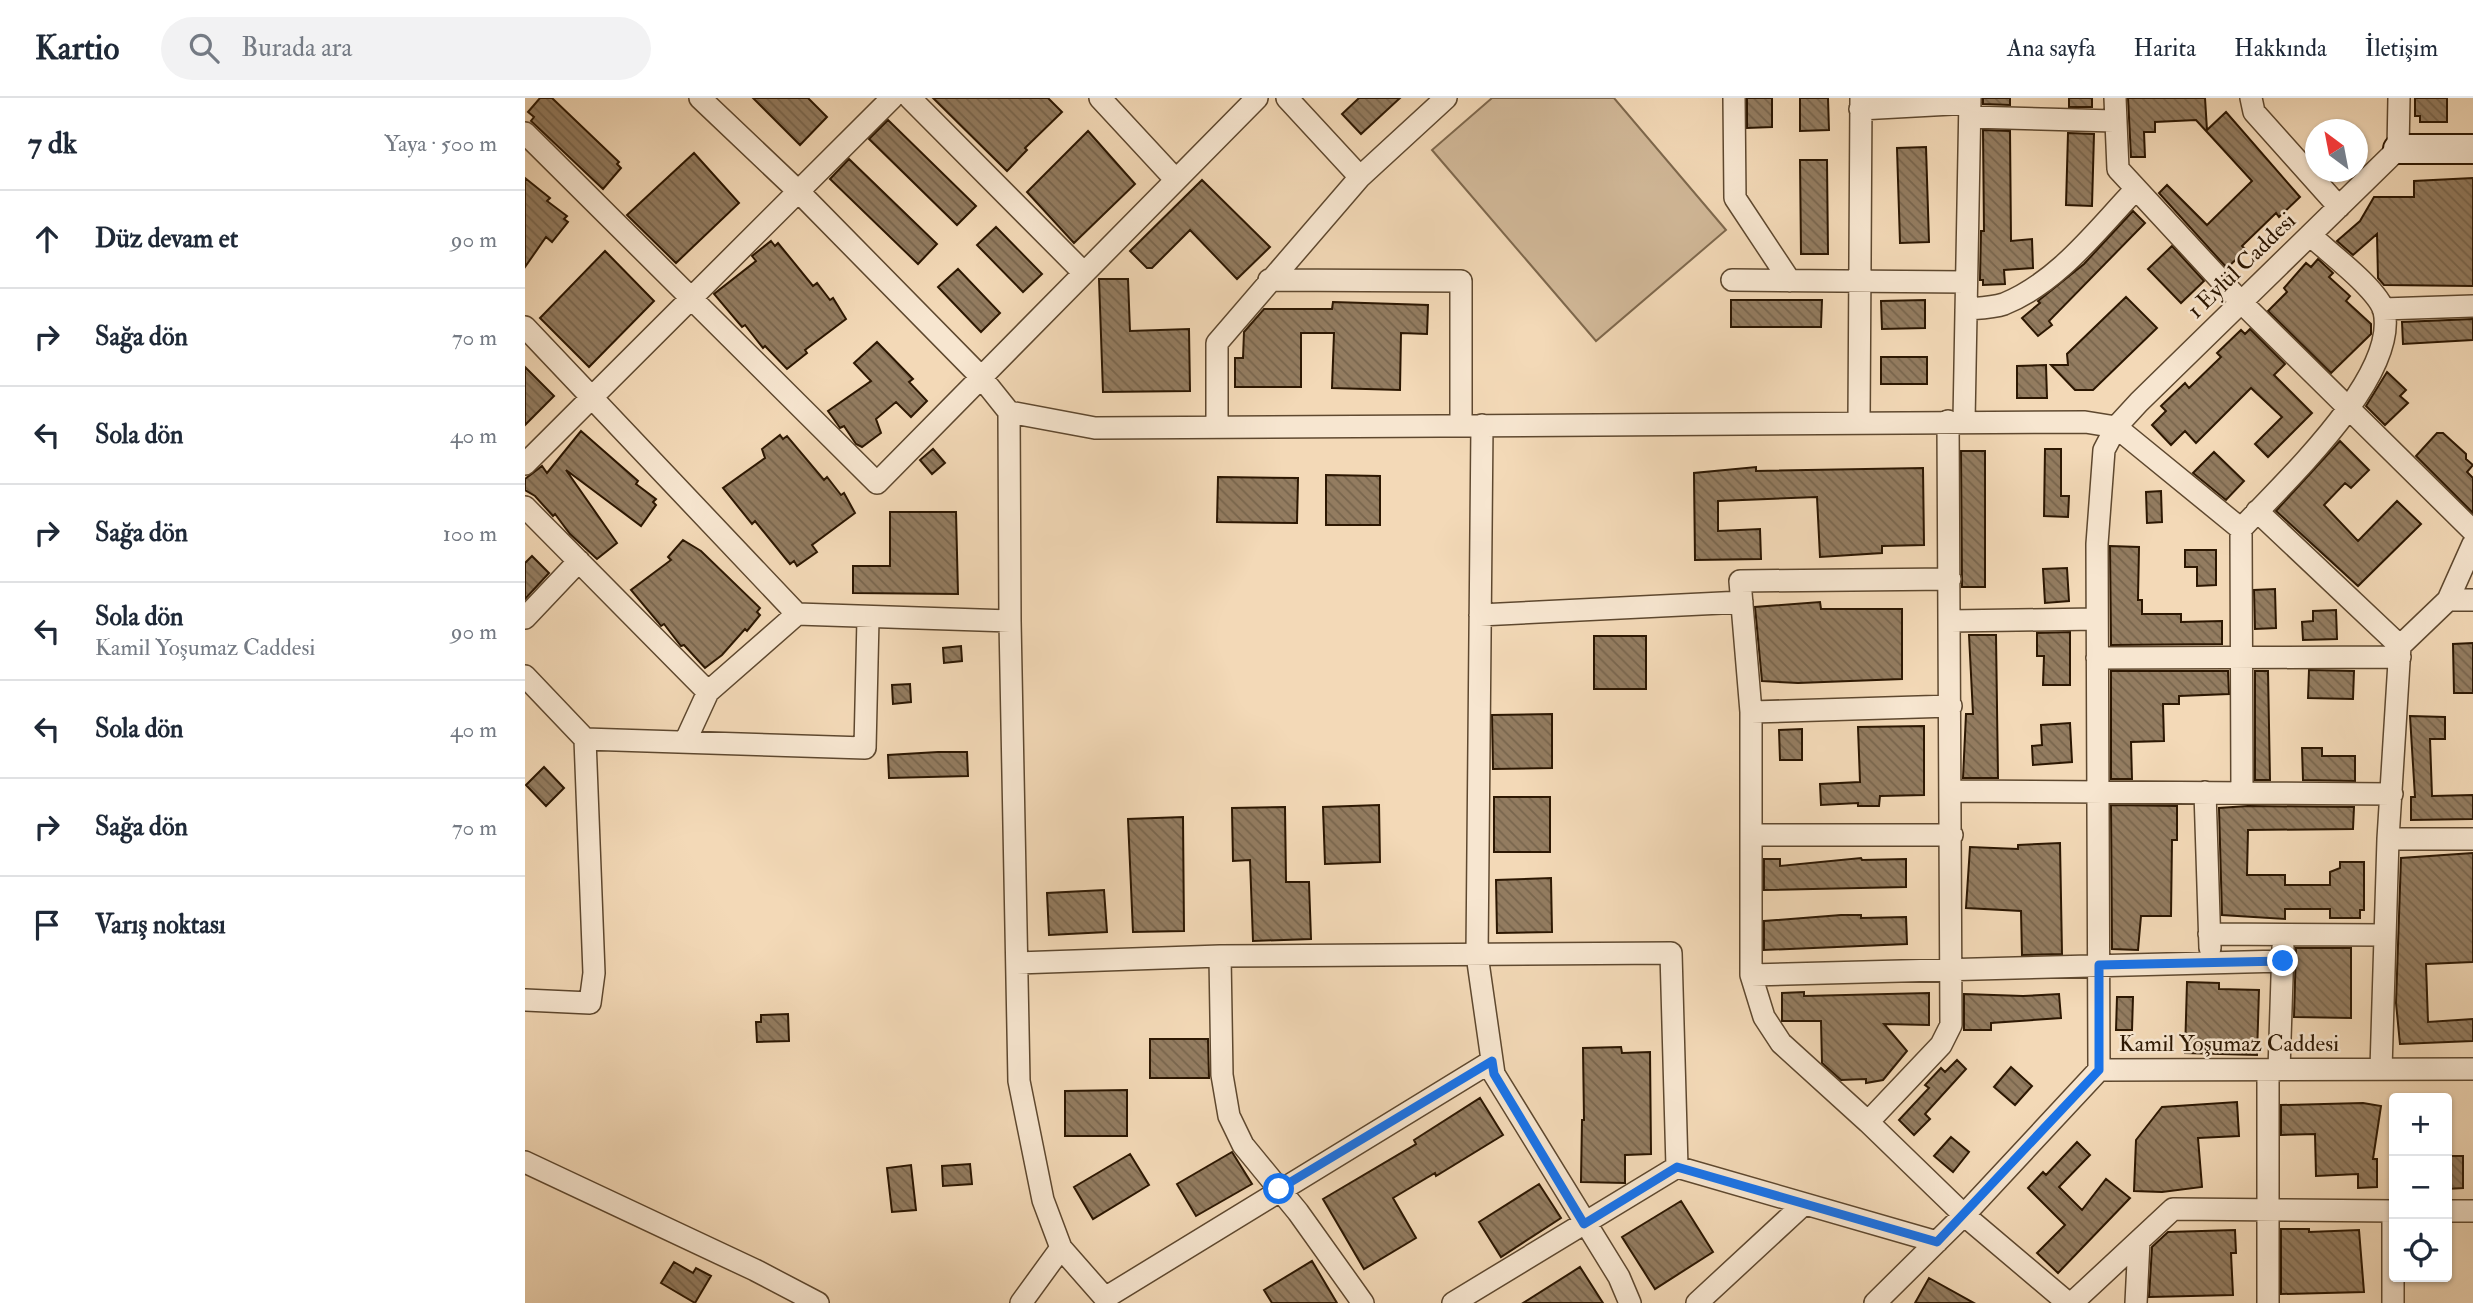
<!DOCTYPE html>
<html lang="tr">
<meta charset="utf-8">
<style>
:root{--surface:#fff;--page:#f2f2f3;--text:#1f2937;--muted:#747a83;--line:#e0e1e3}
body{margin:0;font-family:"IM FELL Double Pica",serif;background:var(--page);color:var(--text)}
.controls{position:absolute;right:21px;bottom:21px;display:grid;overflow:hidden;border-radius:7px;box-shadow:0 2px 5px #0004}
.controls button{width:63px;height:63px;display:grid;place-items:center;padding:0;border:0;border-bottom:2px solid var(--line);background:var(--surface);color:var(--text);font:35px sans-serif}
.compass{position:absolute;left:1780px;top:21px;width:63px;height:63px;border-radius:50%;background:var(--surface);box-shadow:0 2px 5px #0004;rotate:328deg}
.stop{position:absolute;width:21px;height:21px;margin:-16px;border:5px solid #1a73e8;border-radius:50%;background:#fff}
.stop.end{background:#1a73e8;border-color:#fff;box-shadow:0 2px 7px #0008}
.list{margin:0;padding:0;list-style:none}
h2{display:flex;justify-content:space-between;align-items:center;height:91px;margin:0;padding:0 28px;font-size:30px}
h2 small{font-size:23px;font-weight:400;color:var(--muted)}
.list li{display:grid;grid-template-columns:46px 1fr auto;gap:21px;align-items:center;box-sizing:border-box;height:98px;padding:0 28px;border-top:2px solid var(--line)}
.list b{display:block;font-size:26px;white-space:nowrap}
.list p{margin:0;font-size:23px;white-space:nowrap;color:var(--muted)}
.list em{font-size:23px;font-style:normal;color:var(--muted)}
.icon{flex:none;width:38px;height:38px;fill:none;stroke:currentColor;stroke-width:2;stroke-linecap:round;stroke-linejoin:round}
.map{position:relative;flex:none;width:1948px;height:1205px;overflow:hidden}
header{display:flex;align-items:center;gap:42px;box-sizing:border-box;height:98px;padding:0 35px;background:var(--surface);border-bottom:2px solid var(--line)}
header strong{font-size:33px}
nav{display:flex;gap:38px;margin-inline-start:auto;font-size:24px}
.search{width:490px;height:63px;background:var(--page);display:flex;align-items:center;gap:18px;box-sizing:border-box;padding:0 24px;border-radius:38px;color:var(--muted);font-size:26px}
main{display:flex}
aside{flex:1;background:var(--surface)}
.map>svg:first-child{display:block}
.pitch{fill:#d1b898;stroke:#7e684d;stroke-width:2}
.building{fill:url(#building-back-hatch);stroke:#2c1702;stroke-width:2}
.lines{fill:none;stroke-linecap:round;stroke-linejoin:round}
.street-casing{stroke:#5e482f;stroke-width:24}
.secondary-casing{stroke:#2c1702;stroke-width:32}
.street{stroke:#f7e6d0;stroke-width:21}
.secondary{stroke:#f7e6d0;stroke-width:28}
.route{stroke:#1a73e8;stroke-width:9}
.labels{text-anchor:middle;stroke-width:5;stroke-linejoin:round;paint-order:stroke}
.street-label{font-size:23px;fill:#2c1702;stroke:#f7e6d0}
</style>
<header>
<strong>Kartio</strong>
<div class="search"><svg class="icon" aria-label="search" viewBox="0 0 24 24"><circle cx="10" cy="10" r="6"/><path d="M15 15l6 6"/></svg>Burada ara</div>
<nav><a>Ana sayfa</a><a>Harita</a><a>Hakkında</a><a>İletişim</a></nav>
</header>
<main>
<aside>
<h2>7 dk<small>Yaya · 500 m</small></h2>
<ul class="list">
<li><svg class="icon" aria-label="ahead" viewBox="0 0 24 24"><path d="M12 20V5M6 11l6-6 6 6"/></svg><div><b>Düz devam et</b></div><em>90 m</em></li>
<li><svg class="icon" aria-label="right" viewBox="0 0 24 24"><path d="M7 20v-9h11M14 6l5 5-5 5"/></svg><div><b>Sağa dön</b></div><em>70 m</em></li>
<li><svg class="icon" aria-label="left" viewBox="0 0 24 24"><path d="M17 20v-9H6M10 6l-5 5 5 5"/></svg><div><b>Sola dön</b></div><em>40 m</em></li>
<li><svg class="icon" aria-label="right" viewBox="0 0 24 24"><path d="M7 20v-9h11M14 6l5 5-5 5"/></svg><div><b>Sağa dön</b></div><em>100 m</em></li>
<li><svg class="icon" aria-label="left" viewBox="0 0 24 24"><path d="M17 20v-9H6M10 6l-5 5 5 5"/></svg><div><b>Sola dön</b><p>Kamil Yoşumaz Caddesi</p></div><em>90 m</em></li>
<li><svg class="icon" aria-label="left" viewBox="0 0 24 24"><path d="M17 20v-9H6M10 6l-5 5 5 5"/></svg><div><b>Sola dön</b></div><em>40 m</em></li>
<li><svg class="icon" aria-label="right" viewBox="0 0 24 24"><path d="M7 20v-9h11M14 6l5 5-5 5"/></svg><div><b>Sağa dön</b></div><em>70 m</em></li>
<li><svg class="icon" aria-label="arrive" viewBox="0 0 24 24"><path d="M6 21V4h12l-3 4 3 4H6"/></svg><div><b>Varış noktası</b></div></li>
</ul>
</aside>
<div class="map">
<svg width="1948" height="1205" viewBox="0 0 1948 1205">
<defs>
<pattern id="building-back-hatch" width="6" height="6" patternUnits="userSpaceOnUse" patternTransform="scale(1.75)"><rect width="6" height="6" fill="#937c60"/><path d="M-1 5l2 2M0 0l6 6M5-1l2 2" fill="none" stroke="#78654d"/></pattern>
</defs>
<rect width="100%" height="100%" fill="#f3d9b7"/>
<filter id="stains"><feTurbulence type="fractalNoise" baseFrequency=".00286" numOctaves="4"/><feColorMatrix values="0 0 0 0 .2 0 0 0 0 .09 0 0 0 0 .02 0 0 0 .5 -.17"/></filter>
<radialGradient id="worn" r=".72"><stop offset=".6" stop-color="#630" stop-opacity="0"/><stop offset="1" stop-color="#630" stop-opacity=".3"/></radialGradient>
<!-- pitch -->
<path class="pitch" d="M967,0h122l112,132 -130,111 -164,-191z"/>
<!-- building -->
<path class="building" d="M15,0h12l67,64 -2,2 4,4 -18,21 -72,-68 3,-4 -6,-5z
M228,0h55l19,19 -27,28z
M408,0h115l14,14 -37,36 2,2 -20,21z
M834,0h41l-39,36 -19,-20z
M1222,0h25v29l-25,1z
M1275,0h28l1,32 -29,1z
M1458,0h27v7l-27,-1z
M1544,0h23v9h-23z
M1603,0h77l2,32 19,-18 74,85 -21,20 -3,-4 -34,33 4,4 -19,18 -68,-75 8,-8 40,40 45,-44 -56,-61 -41,2v10h-11l1,25h-14z
M1890,0h32v24h-27v-6h-5z
M363,22l88,86 -19,19 -88,-86z
M1458,32l27,1 1,110 21,-2 1,29 -29,2 1,14 -22,1v-5h-3l1,-49h3z
M563,33l47,53 -61,59 -47,-51z
M1543,35l26,1 -2,72 -26,-1z
M1401,49l3,95 -29,1 -3,-95z
M169,55l45,50 -63,60 -49,-48z
M324,61l88,85 -19,20 -88,-85z
M1275,62h27l1,94h-27z
M0,80l25,20 -3,3 20,15 -3,3 4,3 -16,20 -6,-5 -21,30z
M1948,80v108l-89,-1 -6,-7 -1,-44 -24,21 -16,-14 23,-20 14,-24h40v-16z
M677,82l68,67 -33,32 -47,-49 -38,38h-5l-17,-17z
M1608,113l12,12 -96,98 3,4 -14,11 -16,-18 18,-15 -2,-2 46,-37z
M471,129l46,47 -19,18 -46,-47z
M246,143l4,5 3,-3 35,43 4,-3 13,17 3,-2 13,21 -41,31 2,3 -20,16 -22,-23 -2,2 -18,-23 -3,2 -28,-33 42,-33 -4,-5z
M1647,148l32,35 -23,22 -33,-34z
M80,153l49,50 -65,66 -49,-49z
M1793,161l15,14 -4,4 21,19 -4,5 25,23v10l-40,39 -63,-62 19,-19 -3,-4 22,-25 5,4z
M433,171l42,44 -19,19 -43,-45z
M574,181h29l2,52 59,-2 1,62 -87,1z
M1601,199l31,31 -64,62h-18l-24,-25h17l-1,-11z
M1206,202h91l-1,27h-90z
M1400,202v28l-43,1 -1,-28z
M808,204l95,3 -1,29 -26,-1 -1,57 -68,-2 2,-55h-33v54h-66v-29h8l1,-26 20,-23h68z
M1948,221v21l-70,4 -1,-22z
M1725,231l35,35 -11,11 38,38 -44,44 -13,-13 27,-27 -31,-29 -55,55 -11,-12 -14,14 -19,-20 14,-14 -5,-5 24,-23 4,5 32,-31 -4,-4 24,-23 4,4z
M352,244l36,37 -4,3 18,19 -16,16 -15,-15 -20,17 5,14 -19,14 -6,-3 -12,-18 -4,2 -2,-3 -10,-14 43,-30 -17,-18z
M1356,259h46v27h-46z
M1521,267l1,33h-30v-32z
M0,269l29,29 -29,29z
M1862,274l19,18 -6,6 8,7 -23,22 -19,-19z
M56,333l57,50 -2,3 20,15 -3,3 3,3 -15,21 -75,-56 51,73 -20,16 -27,-25 -15,-20 -2,2 -18,-20 -10,-6v-11l17,-13 5,7z
M1912,335h6l23,21v5l7,6 -6,7 6,6v35l-57,-57z
M255,337l3,4 4,-3 37,44 3,-3 14,18 3,-2 11,20 -43,32 5,7 -20,14 -3,-5 -4,3 -35,-43 -3,3 -29,-36 42,-30 -3,-9z
M1815,343l29,29 -18,18 -6,-5 -21,22 34,36 39,-40 24,23 -63,62 -82,-75z
M408,351l12,14 -13,11 -12,-14z
M1520,351h16v47h8l-1,21 -24,-1z
M1436,353h24v136h-23z
M1689,354l30,29 -18,19 -33,-27z
M1231,369v4l167,-3 1,77 -42,1v7l-62,4 -3,-60 -99,4v30l42,-2 1,30 -66,1 -1,-87z
M801,377l54,1v49h-54z
M693,379l80,1 -1,45 -80,-1z
M1636,393l1,31 -15,1 -1,-31z
M365,414h66l2,82 -105,-1v-27h37z
M158,442l18,11 59,57 -3,4 3,3 -13,16 -2,-2 -23,26 -17,13 -21,-23 -3,1 -17,-22 -3,2 -3,-4 -27,-32 40,-30 -3,-3z
M1585,448l29,1 -1,53h4v14h39v8l41,-1v23l-111,1z
M1660,452h31v35l-19,1v-19h-12z
M7,458l17,17 -24,26v-36z
M1542,470l2,33 -24,2 -2,-34z
M1750,491l1,39 -21,1 -1,-39z
M1295,504l1,7h81v70l-104,4 -36,-2 -7,-74z
M1811,512l1,29 -34,1 -1,-18 11,-1v-10z
M1545,534v53h-27l1,-29h-7v-23z
M1444,537h27l2,143h-35l3,-64h7z
M1069,538h52v53h-52z
M1948,545v50h-19l-1,-49z
M436,548l1,15 -18,2 -1,-15z
M1784,572l45,1 -1,28 -45,-1z
M1586,573h117l1,23 -50,2v8h-16l1,37 -33,1 1,37h-21z
M1730,573h13l2,109h-15z
M385,586l1,18 -18,2 -1,-19z
M1027,616v54l-59,1 -1,-54z
M1885,618l35,1v22h-15l2,57 41,-1v24l-62,1v-23h4z
M1545,625l2,39 -39,3 -1,-19 10,-1 -1,-20z
M1399,628v69l-44,1 -1,10h-21v-3l-37,2 -1,-21 40,-2 -2,-55z
M1277,631v31h-22l-1,-30z
M1777,650h20v8h33v25l-52,-1z
M413,654h29l1,24 -79,2 -1,-23z
M19,669l20,21 -18,18 -20,-21z
M969,699h56v55h-56z
M854,707l1,57 -55,2 -2,-57z
M1586,707l66,1v34h-5l-1,76h-30l-3,34 -26,-1z
M1723,708l106,1 -1,22 -105,1 -1,45h38v10h45v-13l10,-4v-6h24v48h-4v8h-30v-9h-45v10l-63,-4 -3,-107z
M760,709l1,75h23l2,57 -58,2 -3,-81 -17,1 -1,-53z
M658,719l1,114 -51,1 -5,-113z
M1535,745l2,111 -40,1 -1,-44 -55,-3 4,-61 48,2v-4z
M1948,755v109l-47,2 2,58 45,-3v22l-73,3 -4,-41 5,-145z
M1336,760l1,2 44,-1v28l-142,3v-31h16v7z
M1026,780l1,54 -55,1 -1,-53z
M579,792l3,42 -58,3 -2,-42z
M1316,817h20v3l45,-1 1,27 -143,6v-29z
M1771,850h55v70l-57,-1z
M1662,884l32,1v6l40,1 -2,65 -72,-2z
M1279,894v4l125,-3v32l-45,-1 23,27 -24,29 -17,3v-4l-25,1 -19,-17 -1,-42h-39v-28z
M1439,896l59,2 36,-2 2,24 -70,5v7h-27z
M1592,899h16l-1,33h-16z
M263,916l1,27 -32,1 -1,-20h5v-7z
M625,941h58l1,39h-59z
M1096,949l1,6 28,-1 1,102 -26,1v28l-44,-1 1,-62h2l-1,-72z
M1432,962l9,9 -41,45 5,5 -16,16 -15,-15 30,-32 -4,-3 16,-17 4,4z
M1486,969l21,19 -17,19 -21,-18z
M602,992v46h-62v-45z
M955,1000l23,37 -67,41 -1,-3 -42,25 23,40 -52,31 -41,-70 93,-55 -2,-4z
M1712,1004l2,34 -41,2 4,49 -40,5 -28,-1 2,-51 26,-33z
M1838,1005l18,3 -8,53h4v28l-19,1v-14l-42,2 -1,-42 -34,1v-30z
M1426,1039l18,15 -16,20 -19,-16z
M1552,1044l13,13 -31,32 23,23 24,-31 24,19 -72,75 -21,-20 28,-28 -37,-37 15,-16 3,3z
M707,1054l20,32 -56,32 -19,-32z
M605,1056l19,31 -56,34 -19,-32z
M1922,1058h16v32l-16,1z
M445,1066l2,20 -29,2 -1,-20z
M386,1067l5,45 -24,2 -5,-44z
M1014,1086l22,34 -60,39 -22,-35z
M1156,1103l32,51 -58,37 -33,-52z
M1756,1131h28v3l50,-2 5,62 -83,2z
M1710,1132l1,23h-5l2,42 -84,2 3,-50 16,-15z
M787,1163l25,42h-65l-8,-13z
M149,1164l19,11 3,-5 15,8 -16,27 -34,-20z
M1055,1169l23,36h-80z
M1404,1180l45,25h-59z"/>
<g class="lines">
<defs>
<path id="street" d="M175,0l99,94 182,185 28,35 86,16 990,-6 31,5 125,102
M385,0l174,175
M575,0l76,82
M762,0l73,79
M1209,0l1,100 55,83
M1590,0l3,71 123,133 232,229
M1726,0l3,14 85,95
M1335,11l110,-6
M1445,19l144,4
M0,35l352,350 380,-385
M744,182l192,1v145
M1207,182l234,2
M1441,211c12,-1 26,-1 38,-5 54,-22 92,-73 131,-114
M1858,211l90,-3
M0,229l272,287
M1334,323l2,-323
M1439,323l6,-323
M957,327l-5,530 17,119 125,203 11,26
M692,329v-84l143,-166 86,-79
M0,366l367,-366
M0,409l183,185
M1732,413l143,135
M1425,481l-210,2 11,131v263l13,42 17,26 87,79 96,93 104,88
M1923,502h25
M955,517l262,-13
M0,520l54,-57
M485,523l9,460 24,119 18,48 44,50 387,-237
M1425,523l147,-2
M1572,560l303,-1
M0,578l60,63 9,234 -4,30 -65,-3
M1226,614l200,-6
M60,641l280,9 3,-129
M160,644l23,-50 89,-78 213,7 -1,-209
M1426,693l441,3
M1680,694l5,156
M1717,694l-1,-263c41,-45 158,-152 143,-218 -6,-22 -56,-59 -74,-76
M1226,737h201
M1863,741h85
M1684,836l175,1
M695,858l2,119 7,41 14,29 55,67 65,91
M492,865l203,-7 451,-3 6,214 260,75
M1226,877l532,-14
M1856,971l7,-230 12,-193 48,-46 25,-56
M1574,972l-2,-526 7,-94 12,-23 23,-25 259,-253 1,-51
M1754,972l4,-123
M1343,1024l73,-77 10,-20 -3,-604
M0,1064l230,108 63,33
M1868,1113v92
M1922,1113h26
M496,1205l40,-55
M928,1205l224,-136
M1172,1205l107,-99
M1350,1205l89,-88 135,-145 374,-1
M1547,1205l101,-94 221,2
M1611,1205l3,-62
M1743,1205v-233"/>
<path id="secondary" d="M1873,51h75"/>
</defs>
<!-- street casing -->
<use href="#street" class="street-casing"/>
<!-- secondary casing -->
<use href="#secondary" class="secondary-casing"/>
<!-- street -->
<use href="#street" class="street"/>
<!-- secondary -->
<use href="#secondary" class="secondary"/>
</g>
<g class="lines">
<!-- route -->
<path class="route" d="M754,1091l213,-128 2,13 90,150 93,-57 260,75 162,-172v-105l184,-4"/>
</g>
<g class="labels">
<!-- street labels -->
<g class="street-label">
<text transform="translate(1716 167) rotate(-44)" y="8">1 Eylül Caddesi</text>
<text x="1704" y="953">Kamil Yoşumaz Caddesi</text>
</g>
</g>
<rect width="100%" height="100%" filter="url(#stains)"/>
<rect width="100%" height="100%" fill="url(#worn)"/>
</svg>
<div class="controls">
<button>+</button>
<button>−</button>
<button><svg class="icon" aria-label="locate" viewBox="0 0 24 24"><circle cx="12" cy="12" r="6"/><path d="M12 2v4M12 18v4M2 12h4M18 12h4"/></svg></button>
</div>
<svg class="compass" viewBox="-18 -18 36 36"><path d="M0-13l5 13h-10z" fill="#e53935"/><path d="M0 13l5-13h-10z" fill="#747a83"/></svg>
<div class="stop" style="left:754px;top:1091px"></div>
<div class="stop end" style="left:1758px;top:863px"></div>
</div>
</main>
